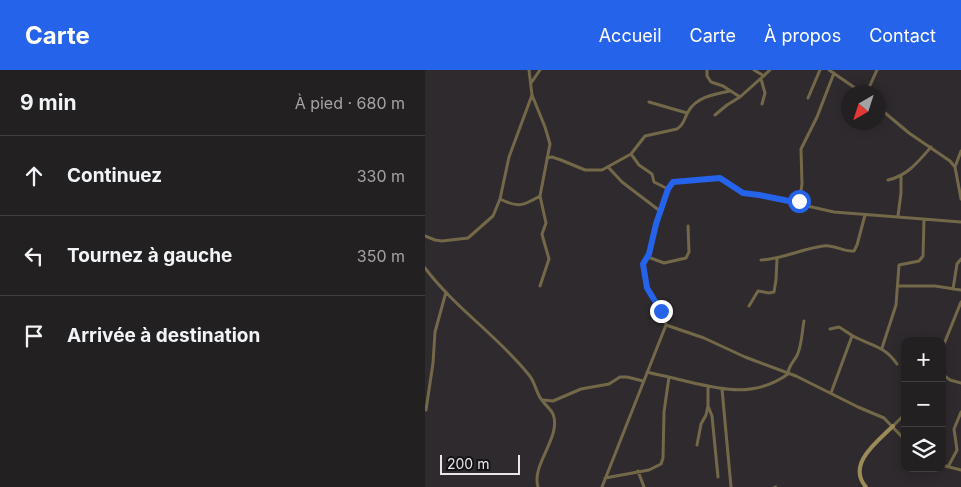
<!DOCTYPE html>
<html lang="fr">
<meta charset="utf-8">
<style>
:root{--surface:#232022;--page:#2b282a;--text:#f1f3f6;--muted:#a3a3a5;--line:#403e40;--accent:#2563eb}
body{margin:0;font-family:Inter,sans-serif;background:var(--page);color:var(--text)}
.controls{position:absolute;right:15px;bottom:15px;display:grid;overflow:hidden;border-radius:10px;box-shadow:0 2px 12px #0003}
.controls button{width:45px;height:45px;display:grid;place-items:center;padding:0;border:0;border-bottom:1px solid var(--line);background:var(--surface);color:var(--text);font:25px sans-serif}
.compass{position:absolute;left:416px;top:15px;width:45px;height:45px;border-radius:50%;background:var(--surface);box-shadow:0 2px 12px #0003;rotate:219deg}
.scale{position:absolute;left:15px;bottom:12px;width:80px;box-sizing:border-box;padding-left:5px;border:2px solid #e9e6e9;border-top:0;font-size:14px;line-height:18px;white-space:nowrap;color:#e9e6e9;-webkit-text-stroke:4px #151315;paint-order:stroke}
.stop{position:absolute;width:15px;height:15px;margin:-11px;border:4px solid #2563eb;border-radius:50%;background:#fff}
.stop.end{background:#2563eb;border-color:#fff;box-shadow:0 1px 5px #0008}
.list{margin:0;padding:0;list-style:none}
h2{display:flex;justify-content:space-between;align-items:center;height:65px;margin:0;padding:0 20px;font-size:21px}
h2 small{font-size:16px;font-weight:400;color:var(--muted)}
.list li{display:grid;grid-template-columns:32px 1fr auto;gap:15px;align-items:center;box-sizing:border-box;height:80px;padding:0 20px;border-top:1px solid var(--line)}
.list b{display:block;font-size:19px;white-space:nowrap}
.list em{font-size:16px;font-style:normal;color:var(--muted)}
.icon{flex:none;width:28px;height:28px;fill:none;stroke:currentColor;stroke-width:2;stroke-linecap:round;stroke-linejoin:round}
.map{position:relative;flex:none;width:536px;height:417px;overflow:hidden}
header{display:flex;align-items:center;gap:30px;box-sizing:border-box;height:70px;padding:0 25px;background:var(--accent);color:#fff}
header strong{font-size:24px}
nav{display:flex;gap:28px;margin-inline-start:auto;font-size:18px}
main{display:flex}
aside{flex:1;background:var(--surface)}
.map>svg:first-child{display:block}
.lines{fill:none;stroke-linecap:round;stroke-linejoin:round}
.street{stroke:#736949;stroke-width:3}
.secondary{stroke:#9b8b57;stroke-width:4}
.route{stroke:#2563eb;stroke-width:6}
</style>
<header>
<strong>Carte</strong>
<nav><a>Accueil</a><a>Carte</a><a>À propos</a><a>Contact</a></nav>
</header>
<main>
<aside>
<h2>9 min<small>À pied · 680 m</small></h2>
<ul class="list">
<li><svg class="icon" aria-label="ahead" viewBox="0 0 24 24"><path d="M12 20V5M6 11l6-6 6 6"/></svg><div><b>Continuez</b></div><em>330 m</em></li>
<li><svg class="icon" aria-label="left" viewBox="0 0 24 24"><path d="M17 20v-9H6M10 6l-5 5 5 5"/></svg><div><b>Tournez à gauche</b></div><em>350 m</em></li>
<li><svg class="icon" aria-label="arrive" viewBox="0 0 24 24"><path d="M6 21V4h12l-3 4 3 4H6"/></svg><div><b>Arrivée à destination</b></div></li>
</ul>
</aside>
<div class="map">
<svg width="536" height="417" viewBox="0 0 536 417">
<rect width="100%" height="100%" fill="#2f2a2e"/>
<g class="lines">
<!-- street -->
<path class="street" d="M104,0l3,25 13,32 5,17 -10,52 6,27 -4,11 1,4 6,21 -9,27
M282,0v6l4,6 12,4 17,11
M329,0l10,6
M404,0l32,22
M336,9l4,14 -3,11
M106,13l9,-13
M442,22l10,-22
M383,28l12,-28
M224,32l38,11
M453,37l31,26 41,28 5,6 6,32
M290,45l12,-10 13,-8 30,-27
M206,84l8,11 13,9 2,8 14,7
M122,88l5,-1 9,3 24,10h17l29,-16 14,-18 32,-7c7,-4 7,-10 11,-17 8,-15 27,-18 42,-21
M530,97l6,-16
M184,98l13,14 38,29
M463,110c19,-4 30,-18 43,-33
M75,129c18,9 23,7 40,-3
M374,133l3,-19 -1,-35 16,-32 17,-44
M473,146l3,-23v-17
M0,166l10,4 7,1 26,-3 25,-22 7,-17 9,-42 23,-62
M223,187l16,6 22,-5 3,-6 -1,-26
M336,190c22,-1 40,-11 62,-14 11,-2 20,6 31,5l3,-6 8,-30
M0,198c30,40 73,68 104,107 6,7 7,17 12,24 3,5 9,9 12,15 9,23 -22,50 -15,73
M473,216h37l26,4
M528,219l4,-25 4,-5
M324,236l9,-15 11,2 5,-1 2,-12 1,-21
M241,255l38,13 41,19 51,19 62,31 26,11 21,22
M405,259l9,-2c5,3 9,6 14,9 18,10 31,9 44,28
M457,278l14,-43 3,-40 20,-4 4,-5 1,-36
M517,279l19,-47
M222,302c10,3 20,4 30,7 39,9 75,21 111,-5 0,-9 8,-14 10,-21 4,-10 4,-22 6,-32
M517,304l8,6 11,3
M297,319l9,98
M406,323l21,-57
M118,330l10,1 28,-12 28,-5 11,-7h7l16,4
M283,336l4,10 6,61
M1,340l7,-47 2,-31 11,-40
M468,356l12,-12
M272,375l4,-21 5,-9 2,-9v-19
M517,395l19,5
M523,397l9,-17 -3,-21 7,-17
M213,401l6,16
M180,408l44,-8 12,-6 2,-6 1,-46 5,-35
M177,417l64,-162 -2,-9 -17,-28 -4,-24 6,-10 7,-30 12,-35 5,-7 47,-3 24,14 15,2 75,17 127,10
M350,417h1"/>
<!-- secondary -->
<path class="secondary" d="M441,417c-20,-23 12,-46 27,-61"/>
</g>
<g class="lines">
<!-- route -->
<path class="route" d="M236,241l-14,-23 -4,-24 6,-10 7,-30 12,-35 5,-7 47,-4 23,15 16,2 40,8v-2"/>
</g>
</svg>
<div class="controls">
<button>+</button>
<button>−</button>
<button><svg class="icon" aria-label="layers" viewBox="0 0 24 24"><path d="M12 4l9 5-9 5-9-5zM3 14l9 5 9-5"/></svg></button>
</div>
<svg class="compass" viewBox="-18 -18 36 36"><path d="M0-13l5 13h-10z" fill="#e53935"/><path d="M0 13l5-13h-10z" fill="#a3a3a5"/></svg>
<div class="scale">200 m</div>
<div class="stop" style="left:374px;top:131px"></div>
<div class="stop end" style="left:236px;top:241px"></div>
</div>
</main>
